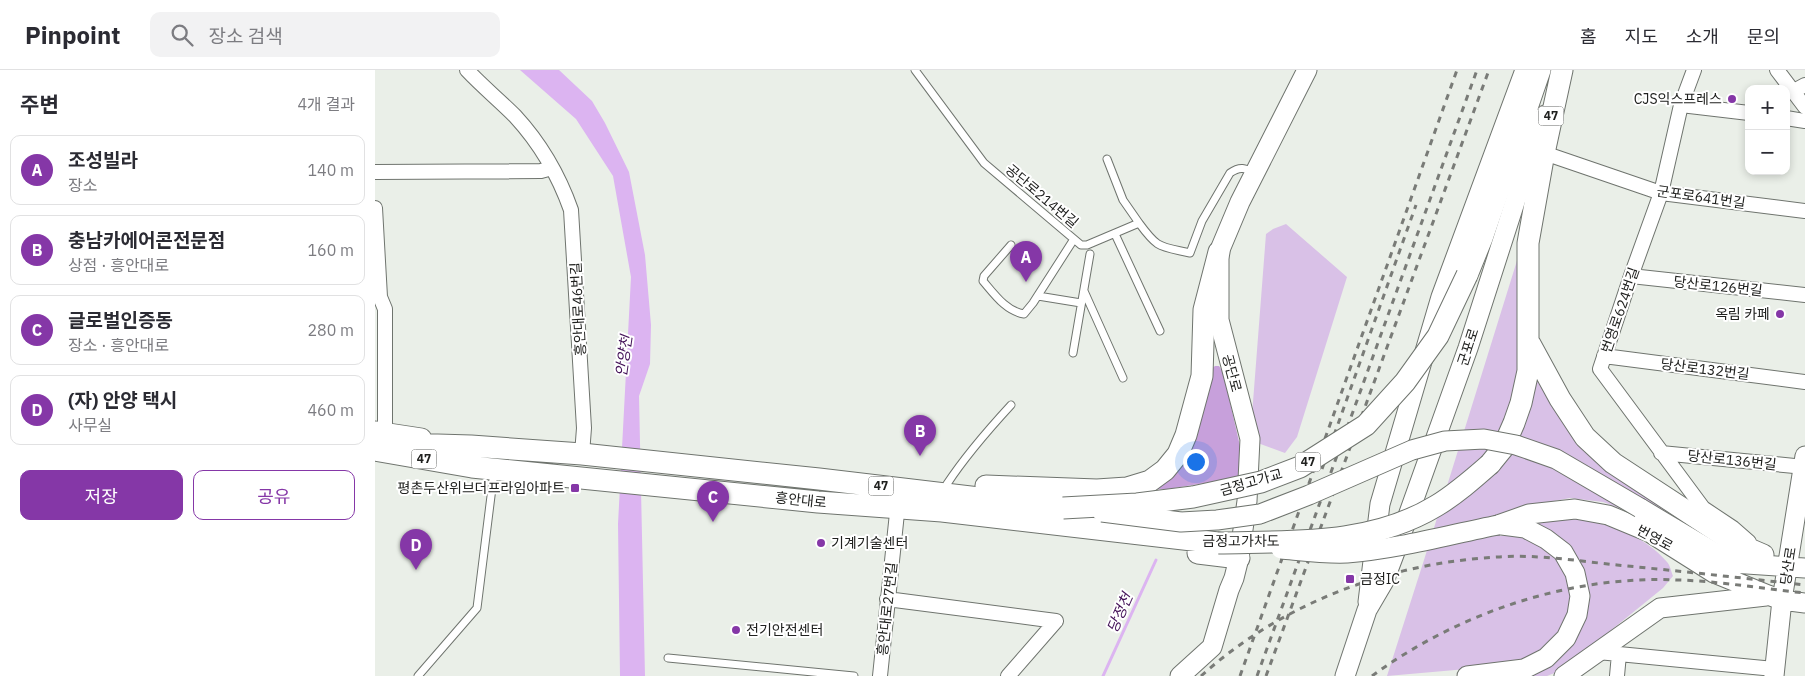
<!DOCTYPE html>
<html lang="ko">
<meta charset="utf-8">
<style>
:root{--surface:#fff;--page:#f2f2f3;--text:#2b2b33;--muted:#7c7c81;--line:#e1e1e2;--accent:#8537a7}
body{margin:0;font-family:"IBM Plex Sans","Noto Sans KR",sans-serif;background:var(--page);color:var(--text)}
.controls{position:absolute;right:15px;top:15px;display:grid;overflow:hidden;border-radius:10px;box-shadow:0 2px 8px #0003}
.controls button{width:45px;height:45px;display:grid;place-items:center;padding:0;border:0;border-bottom:1px solid var(--line);background:var(--surface);color:var(--text);font:25px sans-serif}
.you{position:absolute;left:820px;top:391px;width:18px;height:18px;margin:-12px;border:4px solid #fff;border-radius:50%;background:#1a73e8;box-shadow:0 0 0 8px #1a73e833}
.badge{display:grid;place-items:center;width:32px;height:32px;border-radius:50%;background:var(--accent);color:#fff;font-size:16px;font-weight:700}
.pin{position:absolute;translate:-50% -41px;filter:drop-shadow(0 1px 2px #0008)}
.pin::after{content:'';position:absolute;top:26px;width:18px;height:15px;background:inherit;clip-path:polygon(0 0,100% 0,50% 100%)}
.list{margin:0;padding:0;list-style:none}
h2{display:flex;justify-content:space-between;align-items:center;height:65px;margin:0;padding:0 20px;font-size:21px}
h2 small{font-size:16px;font-weight:400;color:var(--muted)}
.list li{display:grid;grid-template-columns:32px 1fr auto;gap:15px;align-items:center;box-sizing:border-box;height:70px;margin:0 10px 10px;padding:0 10px;border:1px solid var(--line);border-radius:10px}
.list b{display:block;font-size:19px;white-space:nowrap}
.list p{margin:0;font-size:16px;white-space:nowrap;color:var(--muted)}
.list em{font-size:16px;font-style:normal;color:var(--muted)}
.actions{display:flex;gap:10px;padding:15px 20px}
.actions a{flex:1;padding:11px 0;border:1px solid var(--accent);border-radius:10px;text-align:center;font-size:18px;color:var(--accent)}
.actions .main{background:var(--accent);color:#fff}
.icon{flex:none;width:28px;height:28px;fill:none;stroke:currentColor;stroke-width:2;stroke-linecap:round;stroke-linejoin:round}
.map{position:relative;flex:none;width:1430px;height:606px;overflow:hidden}
header{display:flex;align-items:center;gap:30px;box-sizing:border-box;height:70px;padding:0 25px;background:var(--surface);border-bottom:1px solid var(--line)}
header strong{font-size:24px}
nav{display:flex;gap:28px;margin-inline-start:auto;font-size:18px}
.search{width:350px;height:45px;background:var(--page);display:flex;align-items:center;gap:12px;box-sizing:border-box;padding:0 18px;border-radius:10px;color:var(--muted);font-size:19px}
main{display:flex}
aside{flex:1;background:var(--surface)}
.map>svg:first-child{display:block}
.green{fill:#d9c1e7}
.forest{fill:#c7a0db}
.water{fill:#dcb4f1}
.lines{fill:none;stroke-linecap:round;stroke-linejoin:round}
.stream{stroke:#dcb4f1;stroke-width:3}
.lane-casing{stroke:#6f746e;stroke-width:9}
.street-casing{stroke:#6f746e;stroke-width:16}
.secondary-casing{stroke:#6f746e;stroke-width:21}
.primary-casing{stroke:#6f746e;stroke-width:23}
.lane{stroke:#fff;stroke-width:7}
.street{stroke:#fff;stroke-width:14}
.secondary{stroke:#fff;stroke-width:19}
.primary{stroke:#fff;stroke-width:21}
.rail{stroke:#797b77;stroke-width:3;stroke-dasharray:6 6;stroke-linecap:butt}
.secondary-bridge-casing{stroke:#6f746e;stroke-width:21;stroke-linecap:butt}
.primary-bridge-casing{stroke:#6f746e;stroke-width:23;stroke-linecap:butt}
.secondary-bridge{stroke:#fff;stroke-width:19}
.primary-bridge{stroke:#fff;stroke-width:21}
.poi-dot{fill:#8537a7;stroke:#fff;stroke-width:2}
.labels{text-anchor:middle;stroke-width:4;stroke-linejoin:round;paint-order:stroke}
.shield{fill:#fff;stroke:#636462;stroke-width:1}
.shield-label{font-size:12px;font-weight:bold;fill:#20211f}
.poi-label{font-size:14px;fill:#20211f;stroke:#fff;text-anchor:end}
.street-label{font-size:14px;fill:#20211f;stroke:#fff}
.water-label{font-size:15px;font-style:italic;fill:#441258;stroke:#fff}
</style>
<header>
<strong>Pinpoint</strong>
<div class="search"><svg class="icon" aria-label="search" viewBox="0 0 24 24"><circle cx="10" cy="10" r="6"/><path d="M15 15l6 6"/></svg>장소 검색</div>
<nav><a>홈</a><a>지도</a><a>소개</a><a>문의</a></nav>
</header>
<main>
<aside>
<h2>주변<small>4개 결과</small></h2>
<ul class="list">
<li><span class="badge">A</span><div><b>조성빌라</b><p>장소</p></div><em>140 m</em></li>
<li><span class="badge">B</span><div><b>충남카에어콘전문점</b><p>상점 · 흥안대로</p></div><em>160 m</em></li>
<li><span class="badge">C</span><div><b>글로벌인증동</b><p>장소 · 흥안대로</p></div><em>280 m</em></li>
<li><span class="badge">D</span><div><b>(자) 안양 택시</b><p>사무실</p></div><em>460 m</em></li>
</ul>
<div class="actions"><a class="main">저장</a><a>공유</a></div>
</aside>
<div class="map">
<svg width="1430" height="606" viewBox="0 0 1430 606">
<rect width="100%" height="100%" fill="#eaefe8"/>
<!-- green -->
<path class="green" d="M911,154l61,53 -50,160 -12,16 -30,-11 -3,-27 14,-181 7,-5z
M1145,181l-3,54 5,30 -5,45 -21,90c4,-4 11,-9 14,-14 17,-26 21,-59 27,-89l39,68 178,123 -151,-56 -33,-4 -42,8 -32,9 4,21 15,-2 20,6 16,10 15,19 8,34 -8,26 -17,19 -37,17 -125,11 37,-116z
M1195,448c34,4 74,16 97,44 3,3 4,9 6,14l-10,12 -101,82 -15,6h-28l9,-1 59,-80 -59,-74z"/>
<!-- forest -->
<path class="forest" d="M840,296h4l4,6 20,87 -1,18 -74,12 -35,1 30,-11 47,-109z"/>
<!-- water -->
<path class="water" d="M145,0h39l33,31 13,22 24,49 16,83 6,70 -1,39 -11,32 6,280h-25l-2,-152 13,-247 -18,-101 -37,-57z"/>
<g class="lines">
<!-- stream -->
<path class="stream" d="M728,606l53,-116"/>
<defs>
<path id="lane" d="M540,0l69,93 97,82h6l52,-22c19,26 20,23 51,30l12,-32 28,-48c10,-7 15,-5 25,0
M732,89l16,41 16,23
M740,164l45,97
M636,175l-27,31 -1,5c12,14 23,30 41,33l9,-11 41,-64
M709,221l39,87
M663,226l43,7
M698,283l17,-99
M572,414c19,-29 41,-54 64,-79
M293,588l186,18
M43,606l59,-68 17,-136"/>
<path id="street" d="M92,0c15,16 32,30 48,46 24,26 44,60 56,94l13,218 -2,26
M1319,0l-13,35 -20,88 -30,83 -31,93 103,139 30,20 16,14
M1402,0l28,37
M1419,21l11,-6
M1306,35l68,8
M1411,48l19,3
M1169,83l117,40 144,18
M0,102l166,-1 11,-3
M0,138l5,89 5,12v124
M1256,206l174,19
M1229,286l201,26
M1286,383l144,14
M512,529l169,22
M1223,582l176,17
M505,606l17,-163
M633,606l48,-55
M1242,606l2,-22"/>
<path id="secondary" d="M1265,438l92,55 73,5
M1123,455l31,-11 46,-5 33,6 41,17 65,41 54,22 14,5 23,3
M993,532l12,-98 61,-207 84,-227
M805,606l32,-29 17,-57 5,-12 5,-20 8,-57 3,-62 -31,-119v-68l21,-50 67,-132
M970,606l22,-66 17,-29 11,-29 73,-204 64,-199 13,-34
M1092,606l57,-7 22,-11 20,-20 11,-23 3,-19 -5,-23 -12,-21 -17,-13 -21,-11 -23,-3
M1189,606l96,-68 106,-12
M1399,606l8,-76 23,-144"/>
<path id="primary" d="M1092,205l15,-37 58,-168
M1155,274l30,55 25,38 28,26 122,80 28,12
M0,362l46,7
M29,374l67,2 111,8 237,25 244,29
M0,380l97,17 346,35 124,9 276,32
M1115,394l13,-16 11,-25 7,-20 7,-32v-128l16,-90 18,-83
M611,416l111,4 30,-2 23,-7 15,-11 13,-16 8,-19 16,-59 2,-66 15,-58
M823,483l41,5"/>
</defs>
<!-- lane casing -->
<use href="#lane" class="lane-casing"/>
<!-- street casing -->
<use href="#street" class="street-casing"/>
<!-- secondary casing -->
<use href="#secondary" class="secondary-casing"/>
<!-- primary casing -->
<use href="#primary" class="primary-casing"/>
<!-- lane -->
<use href="#lane" class="lane"/>
<!-- street -->
<use href="#street" class="street"/>
<!-- secondary -->
<use href="#secondary" class="secondary"/>
<!-- primary -->
<use href="#primary" class="primary"/>
<!-- rail -->
<path class="rail" d="M947,399l94,-264
M826,606c81,-73 188,-113 296,-119 39,-3 81,4 120,8 63,6 125,13 188,20
M865,606l217,-606
M882,606l220,-606
M891,606l223,-606
M997,606c86,-63 198,-101 305,-96 43,1 86,9 128,13"/>
<defs>
<path id="secondary-bridge" d="M727,442l79,10 36,-2 43,-6 49,-19 103,-45 33,-9 39,-2 32,6 40,14 84,49
M906,479c22,2 44,5 66,4 51,-4 101,-18 151,-28"/>
<path id="primary-bridge" d="M688,438l74,-4 56,-7 68,-15 39,-15 66,-42 39,-43 33,-46 29,-61
M843,473c74,-2 152,3 218,-37 20,-12 37,-27 54,-42"/>
</defs>
<!-- secondary-bridge casing -->
<use href="#secondary-bridge" class="secondary-bridge-casing"/>
<!-- primary-bridge casing -->
<use href="#primary-bridge" class="primary-bridge-casing"/>
<!-- secondary-bridge -->
<use href="#secondary-bridge" class="secondary-bridge"/>
<!-- primary-bridge -->
<use href="#primary-bridge" class="primary-bridge"/>
</g>
<!-- markers -->
<g class="poi-dot">
<circle cx="1357" cy="29" r="5"/>
<circle cx="1405" cy="244" r="5"/>
<rect x="195" y="413" width="10" height="10" rx="2.5"/>
<circle cx="446" cy="473" r="5"/>
<rect x="970" y="504" width="10" height="10" rx="2.5"/>
<circle cx="361" cy="560" r="5"/>
</g>
<g class="labels">
<!-- shield labels -->
<g class="shield">
<rect x="1163.5" y="36.5" width="25" height="19" rx="4"/>
<rect x="36.5" y="379.5" width="25" height="19" rx="4"/>
<rect x="920.5" y="382.5" width="25" height="19" rx="4"/>
<rect x="493.5" y="406.5" width="25" height="19" rx="4"/>
</g>
<g class="shield-label">
<text x="1176" y="50">47</text>
<text x="49" y="393">47</text>
<text x="933" y="396">47</text>
<text x="506" y="420">47</text>
</g>
<!-- poi labels -->
<g class="poi-label">
<text x="1347" y="34">CJS익스프레스</text>
<text x="1395" y="249">옥림 카페</text>
<text x="190" y="423">평촌두산위브더프라임아파트</text>
<text x="456" y="478" text-anchor="start">기계기술센터</text>
<text x="985" y="514" text-anchor="start">금정IC</text>
<text x="371" y="565" text-anchor="start">전기안전센터</text>
</g>
<!-- street labels -->
<g class="street-label">
<text transform="translate(667 126) rotate(40)" y="5">공단로214번길</text>
<text transform="translate(1326 127) rotate(8)" y="5">군포로641번길</text>
<text transform="translate(1343 216) rotate(6)" y="5">당산로126번길</text>
<text transform="translate(203 239) rotate(-93)" y="5">흥안대로46번길</text>
<text transform="translate(1245 240) rotate(-71)" y="5">번영로624번길</text>
<text transform="translate(1093 277) rotate(-72)" y="5">군포로</text>
<text transform="translate(1330 299) rotate(7)" y="5">당산로132번길</text>
<text transform="translate(857 303) rotate(75)" y="5">공단로</text>
<text transform="translate(1357 390) rotate(6)" y="5">당산로136번길</text>
<text transform="translate(876 412) rotate(-16)" y="5">금정고가교</text>
<text transform="translate(426 430) rotate(6)" y="5">흥안대로</text>
<text transform="translate(1280 468) rotate(28)" y="5">번영로</text>
<text x="866" y="476">금정고가차도</text>
<text transform="translate(1413 496) rotate(-81)" y="5">당산로</text>
<text transform="translate(512 539) rotate(-84)" y="5">흥안대로27번길</text>
</g>
<!-- water labels -->
<g class="water-label">
<text transform="translate(249 286) rotate(-82)" y="5">안양천</text>
<text transform="translate(745 543) rotate(-66)" y="5">당정천</text>
</g>
</g>
</svg>
<div class="controls">
<button>+</button>
<button>−</button>
</div>
<div class="you"></div>
<div class="pin badge" style="left:651px;top:212px">A</div>
<div class="pin badge" style="left:545px;top:386px">B</div>
<div class="pin badge" style="left:338px;top:452px">C</div>
<div class="pin badge" style="left:41px;top:500px">D</div>
</div>
</main>
